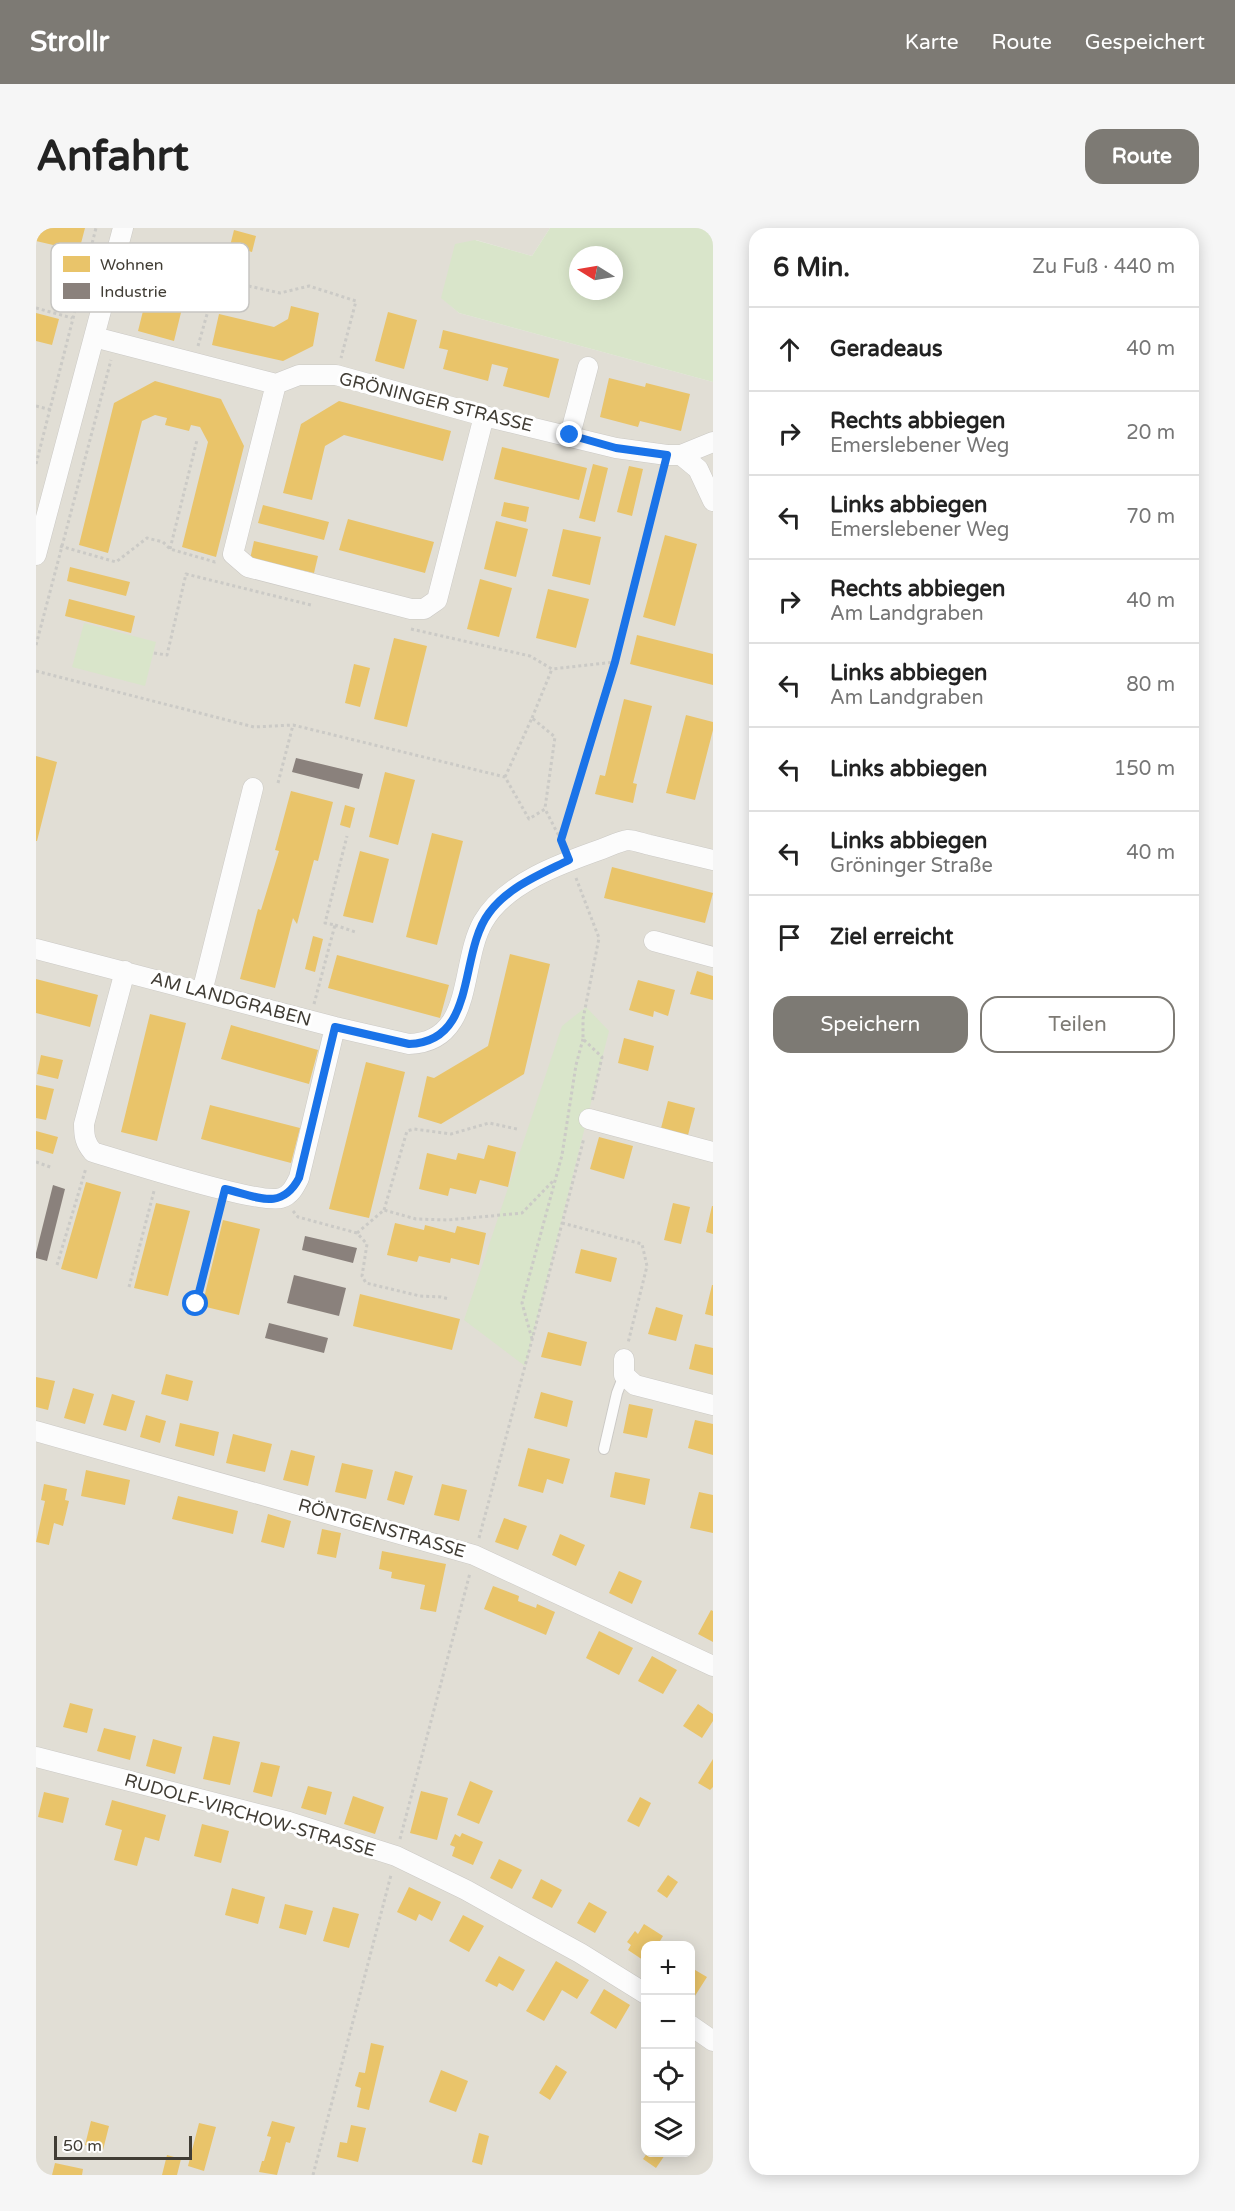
<!DOCTYPE html>
<html lang="de">
<meta charset="utf-8">
<style>
:root{--surface:#fff;--page:#f6f6f6;--text:#222;--muted:#767676;--line:#e0e0e0;--accent:#7d7a74}
body{margin:0;font-family:"Varela Round",sans-serif;background:var(--page);color:var(--text)}
.controls{position:absolute;right:18px;bottom:18px;display:grid;overflow:hidden;border-radius:12px;box-shadow:0 3px 15px #0003}
.controls button{width:54px;height:54px;display:grid;place-items:center;padding:0;border:0;border-bottom:2px solid var(--line);background:var(--surface);color:var(--text);font:30px sans-serif}
.compass{position:absolute;left:533px;top:18px;width:54px;height:54px;border-radius:50%;background:var(--surface);box-shadow:0 3px 15px #0003;rotate:281deg}
.scale{position:absolute;left:18px;bottom:15px;width:138px;box-sizing:border-box;padding-left:6px;border:3px solid #413d35;border-top:0;font-size:16px;line-height:21px;white-space:nowrap;color:#413d35;-webkit-text-stroke:4px #fff;paint-order:stroke}
.stop{position:absolute;width:18px;height:18px;margin:-14px;border:4px solid #1a73e8;border-radius:50%;background:#fff}
.stop.end{background:#1a73e8;border-color:#fff;box-shadow:0 2px 6px #0008}
.list{margin:0;padding:0;list-style:none}
h2{display:flex;justify-content:space-between;align-items:center;height:78px;margin:0;padding:0 24px;font-size:26px}
h2 small{font-size:20px;font-weight:400;color:var(--muted)}
.list li{display:grid;grid-template-columns:39px 1fr auto;gap:18px;align-items:center;box-sizing:border-box;height:84px;padding:0 24px;border-top:2px solid var(--line)}
.list b{display:block;font-size:22px;white-space:nowrap}
.list p{margin:0;font-size:20px;white-space:nowrap;color:var(--muted)}
.list em{font-size:20px;font-style:normal;color:var(--muted)}
.actions{display:flex;gap:12px;padding:18px 24px}
.actions a{flex:1;padding:14px 0;border:2px solid var(--accent);border-radius:18px;text-align:center;font-size:21px;color:var(--accent)}
.actions .main{background:var(--accent);color:#fff}
.icon{flex:none;width:33px;height:33px;fill:none;stroke:currentColor;stroke-width:2;stroke-linecap:round;stroke-linejoin:round}
.map{position:relative;flex:none;width:677px;height:1947px;overflow:hidden;border-radius:18px}
header{display:flex;align-items:center;gap:36px;box-sizing:border-box;height:84px;padding:0 30px;background:var(--accent);color:#fff}
header strong{font-size:28px}
nav{display:flex;gap:33px;margin-inline-start:auto;font-size:21px}
.intro{display:flex;align-items:center;justify-content:space-between;box-sizing:border-box;height:144px;padding:0 36px}
h1{margin:0;font-size:42px}
.button{padding:15px 27px;border-radius:18px;background:var(--accent);color:#fff;font-size:21px;font-weight:700}
main{display:flex;gap:36px;padding:0 36px}
aside{flex:1;background:var(--surface);border-radius:18px;box-shadow:0 3px 15px #0003}
.map>svg:first-child{display:block}
.residential{fill:#e1ded5;fill-rule:evenodd}
.green{fill:#d9e5ca;fill-rule:evenodd}
.homes{fill:#e9c46a}
.industry{fill:#8a817c}
.lines{fill:none;stroke-linecap:round;stroke-linejoin:round}
.lane-casing{stroke:#cbc9c5;stroke-width:12}
.street-casing{stroke:#cbc9c5;stroke-width:21}
.path{stroke:#cbcac6;stroke-width:3;stroke-dasharray:3 3;stroke-linecap:butt}
.lane{stroke:#fcfcfc;stroke-width:10}
.street{stroke:#fcfcfc;stroke-width:20}
.route{stroke:#1a73e8;stroke-width:8}
.labels{text-anchor:middle;stroke-width:6;stroke-linejoin:round;paint-order:stroke}
.street-label{font-size:18px;fill:#413d35;stroke:#fff}
.key{fill:#fff;stroke:#c6c5c2;stroke-width:1.5}
.key-label{font-size:16px;fill:#413d35}
</style>
<header>
<strong>Strollr</strong>
<nav><a>Karte</a><a>Route</a><a>Gespeichert</a></nav>
</header>
<div class="intro"><h1>Anfahrt</h1><a class="button">Route</a></div>
<main>
<div class="map">
<svg width="677" height="1947" viewBox="0 0 677 1947">
<rect width="100%" height="100%" fill="#edece8"/>
<!-- residential -->
<path class="residential" d="M0,0h514l-18,28 -56,-16 -34,58 17,15 254,69v1793h-677zM610,1718h44v206h-44z"/>
<!-- green -->
<path class="green" d="M514,0h163v154l-254,-69 -18,-15 14,-54 20,-4 57,16zM542,27h36v36h-36z
M48,395l72,19 -11,44 -73,-19z
M550,779l23,24 -84,335 -61,-46 98,-294z"/>
<!-- homes -->
<path class="homes" d="M0,0h49l-6,23 -43,-10z
M198,2l22,6 -4,16 -22,-6z
M118,39l36,9 -16,65 -36,-10z
M255,78l28,7 -6,33 -30,15 -71,-16 7,-31 55,13 14,-8z
M352,84l29,8 -13,49 -29,-8z
M0,85l23,6 -7,26 -16,-4z
M407,102l116,29 -10,39 -46,-12 5,-18 -16,-4 -4,17 -45,-12 5,-19 -9,-2z
M573,150l36,9 1,-4 44,11 -9,37 -41,-10 -2,6 -38,-10z
M119,153l66,18 23,47 -28,111 -34,-10 26,-105 -8,-15 -9,-2 -2,6 -24,-6 2,-7 -12,-3 -13,6 -34,132 -29,-8 35,-142z
M303,173l112,30 -8,30 -99,-26 -19,11 -13,54 -29,-7 18,-69z
M466,219l85,21 -8,32 -85,-21z
M557,236l15,4 -13,54 -16,-4z
M593,238l14,3 -11,47 -15,-4z
M468,274l25,5 -3,15 -25,-6z
M227,277l66,17 -5,18 -66,-17z
M312,291l86,23 -9,31 -86,-23z
M460,293l32,8 -12,48 -32,-8z
M527,301l38,8 -11,48 -38,-9z
M629,307l32,9 -22,82 -32,-9z
M218,313l64,15 -4,17 -64,-14z
M34,339l60,15 -4,14 -59,-15z
M444,351l32,9 -13,49 -32,-8z
M512,361l41,10 -13,49 -40,-10z
M33,371l66,17 -4,17 -66,-17z
M601,407l76,19v31l-83,-21z
M358,410l33,8 -20,81 -33,-8z
M318,436l16,4 -10,39 -15,-4z
M588,471l28,7 -19,77 4,1 -4,19 -38,-9 5,-19 5,1z
M650,487l27,7v8l-18,70 -29,-7z
M0,528l21,6 -20,79h-1z
M349,544l30,8 -17,65 -29,-8z
M255,563l42,11 -15,59 -4,-1 -17,64 -4,-6 -18,70 -35,-9 18,-70 3,1 18,-59 -4,-1z
M309,577l10,3 -5,20 -10,-3z
M396,605l31,8 -26,104 -31,-8z
M324,623l29,8 -16,64 -30,-7z
M576,639l101,26 -8,30 -101,-25z
M277,708l10,3 -8,33 -10,-3z
M474,726l40,10 -26,110 -83,50 -23,-7 9,-41 7,2 54,-32z
M301,727l112,30 -9,33 -112,-30z
M661,743l16,5v24l-23,-6z
M0,751l62,16 -8,32 -54,-14z
M602,752l37,10 -7,26 -14,-5 -1,6 -24,-7z
M114,786l36,9 -29,118 -36,-9z
M195,797l87,25 -9,34 -88,-25z
M588,810l30,8 -6,25 -30,-8z
M5,827l22,5 -5,19 -21,-5z
M330,834l39,10 -36,146 -40,-9z
M0,857l18,4 -8,31 -10,-2z
M632,873l27,7 -8,31 -27,-7z
M174,877l90,23 -9,35 -90,-24z
M0,903l22,6 -5,17 -17,-5z
M563,909l34,9 -9,33 -34,-10z
M452,917l28,7 -8,35 -28,-7 -4,14 -26,-6 -2,8 -29,-7 8,-36 29,7 2,-7 26,6z
M50,954l35,10 -24,87 -36,-10z
M120,975l34,8 -22,85 -34,-8z
M637,975l17,4 -9,37 -17,-4z
M676,978h1v28l-7,-2z
M187,992l37,9 -21,86 -37,-9z
M359,995l29,7 1,-5 30,8 2,-7 29,7 -7,32 -28,-7 -1,5 -31,-7 -2,6 -30,-7z
M545,1021l36,9 -6,24 -36,-9z
M676,1057h1v31l-8,-2z
M324,1066l100,25 -8,31 -99,-24z
M620,1079l27,8 -7,26 -28,-7z
M512,1104l39,10 -6,24 -40,-9z
M659,1116l18,4v27l-24,-6z
M130,1146l27,7 -5,20 -27,-7z
M0,1149l19,4 -7,29 -12,-3z
M37,1160l21,6 -9,30 -21,-6z
M505,1164l32,9 -6,26 -33,-9z
M76,1166l23,7 -9,30 -23,-6z
M593,1176l24,5 -6,29 -24,-5z
M110,1187l20,6 -6,22 -20,-6z
M659,1192l18,4v31l-25,-7z
M144,1195l39,9 -5,24 -39,-10z
M197,1206l39,10 -7,28 -39,-9z
M492,1220l42,11 -7,25 -16,-5 -4,14 -25,-7z
M255,1222l24,6 -7,30 -25,-6z
M306,1235l31,7 -7,29 -31,-7z
M50,1242l44,10 -5,25 -44,-9z
M359,1243l18,5 -9,29 -17,-5z
M579,1244l35,7 -5,26 -35,-8z
M8,1256l23,5 -2,11 4,1 -6,25 -9,-3 -5,22 -13,-3 9,-41 -4,-1z
M406,1256l25,6 -8,31 -25,-6z
M663,1264l14,3v38l-23,-5z
M142,1268l60,15 -5,23 -61,-15z
M232,1286l23,7 -7,27 -23,-6z
M468,1290l23,8 -9,24 -23,-8z
M286,1301l19,4 -5,25 -19,-4z
M524,1306l25,11 -9,21 -24,-11z
M346,1323l64,13 -10,48 -16,-3 5,-24 -34,-7 1,-6 -13,-3z
M583,1343l23,10 -10,23 -23,-11z
M457,1358l26,10 -1,5 18,7 1,-4 18,8 -9,23 -62,-26z
M675,1382l2,1v31l-15,-8z
M563,1403l34,17 -14,27 -33,-17z
M616,1428l25,14 -14,24 -25,-13z
M34,1475l23,6 -6,24 -24,-6z
M662,1476l15,10v7l-11,17 -19,-12z
M68,1500l32,8 -6,24 -33,-9z
M177,1508l27,6 -10,43 -27,-6z
M117,1511l29,8 -7,27 -29,-8z
M677,1531v28l-3,3 -12,-7z
M225,1534l19,4 -8,31 -19,-5z
M434,1553l23,10 -14,33 -22,-9z
M272,1558l24,6 -6,23 -25,-7z
M385,1563l27,7 -11,42 -27,-7z
M8,1564l25,6 -6,25 -25,-6z
M317,1568l31,11 -9,27 -31,-10z
M604,1569l11,6 -12,24 -12,-6z
M76,1572l54,15 -7,26 -14,-4 -8,29 -23,-6 8,-30 -17,-5z
M166,1596l27,7 -8,32 -27,-7z
M426,1605l21,9 -10,23 -21,-9 3,-9 -5,-2 5,-11 5,3z
M463,1631l23,11 -10,19 -22,-11z
M632,1647l10,7 -11,16 -10,-7z
M505,1651l21,11 -10,18 -20,-10z
M373,1659l32,15 -9,19 -13,-7 -3,7 -19,-9z
M196,1660l33,9 -7,27 -33,-9z
M553,1674l18,10 -12,21 -18,-10z
M249,1676l28,7 -7,24 -27,-7z
M297,1679l26,7 -10,34 -26,-7z
M427,1687l21,11 -15,26 -20,-11z
M608,1696l19,12 -6,10h-11v16l-18,-12 3,-5 -4,-3 8,-11 3,3z
M463,1728l26,14 -12,21 -14,-8 -2,4 -12,-6z
M520,1733l33,19 -12,19 -15,-9 -18,31 -18,-10z
M654,1739l17,10 -14,22 -3,-2z
M568,1761l26,16 -14,24 -26,-16z
M335,1815l13,3 -15,64 -12,-3 4,-19 -6,-2 4,-14 6,1z
M520,1837l11,7 -17,28 -11,-7z
M405,1842l27,11 -12,31 -27,-10z
M55,1893l18,5 -6,24 -18,-5z
M236,1893l23,6 -5,16 -4,-1 -9,33 -18,-3 3,-11h2l7,-24 -4,-1z
M163,1895l17,4 -12,44 -16,-5z
M315,1897l15,3 -8,34 -21,-5 3,-15 7,1z
M443,1905l10,3 -7,29 -10,-3z
M612,1924h19l-11,16 -13,-9z
M131,1927l14,4 -4,16h-15z
M19,1935l28,6 -1,6h-30z"/>
<!-- industry -->
<path class="industry" d="M260,530l67,16 -4,15 -67,-17z
M17,957l12,4 -18,72 -11,-3v-5z
M269,1008l52,12 -4,15 -51,-13z
M258,1047l52,13 -7,28 -52,-13z
M233,1095l59,15 -4,15 -59,-15z"/>
<g class="lines">
<defs>
<path id="lane" d="M568,1221l13,-56 7,-18"/>
<path id="street" d="M58,109l182,47 23,-9h37l148,41 132,32 51,7h14l32,-13
M240,156l-43,170 15,13 163,42h13l13,-9 47,-184
M534,207l18,-68
M645,227l17,14 15,32
M0,327l87,-327
M618,713l59,16
M0,721l299,78 74,17c66,-2 50,-80 74,-122 22,-39 79,-59 119,-73 8,-3 18,-8 26,-9 7,0 16,4 22,5 21,5 42,10 63,15
M89,743l-41,153c0,12 1,19 9,28 30,9 167,53 188,46 10,-3 14,-12 18,-20l36,-151
M166,764l51,-204
M553,891l124,33
M588,1131v16l11,10 78,20
M0,1203l438,124 239,111
M0,1529l253,65 107,34 70,34 61,34 53,29 66,41
M654,1797l23,16"/>
</defs>
<!-- lane casing -->
<use href="#lane" class="lane-casing"/>
<!-- street casing -->
<use href="#street" class="street-casing"/>
<!-- path -->
<path class="path" d="M0,80l36,10
M162,118l19,-67 63,14 29,-7 47,15 -15,57
M0,178l16,4
M0,236l60,-236
M24,318l56,16 31,-24 16,4 7,7 45,13 2,-1
M134,321l27,-109
M375,401l119,27 22,13 63,-7 -24,74 -30,104
M0,417l75,-285
M118,425l13,2 19,-81 125,31
M579,434l48,-191
M0,443l218,56 39,-2 212,52 24,42 16,-10 18,35
M496,490l20,-49
M469,549l27,-59 23,19 -10,71
M242,555l15,-58
M540,650l23,60 -16,81v20l19,18 -10,45
M299,697l20,7
M278,776l21,-79 -10,-2 22,-87
M0,934l17,6
M348,982l23,-79 7,-2 37,5 38,-11 28,6
M257,983l5,6 59,16 10,11 -5,32 4,7 54,13 21,1 8,2
M526,995l80,21 5,22 -19,77
M321,1005l27,-23 32,9 32,1 74,-7 32,-33
M21,1037l29,-97
M93,1059l25,-96
M160,1076l25,-95
M496,1111l-10,-36 40,-148 14,-90 7,-26
M443,1310l53,-198 52,-202
M364,1611l70,-266
M277,1947l78,-300"/>
<!-- lane -->
<use href="#lane" class="lane"/>
<!-- street -->
<use href="#street" class="street"/>
</g>
<g class="lines">
<!-- route -->
<path class="route" d="M160,1076l29,-115c31,7 56,23 74,-11l36,-151 74,17c69,-2 49,-90 80,-131 19,-26 52,-39 80,-53l-8,-20 54,-178 52,-207 -51,-7 -46,-13"/>
</g>
<g class="labels">
<!-- street labels -->
<g class="street-label">
<text transform="translate(400 174) rotate(14)" y="6">GRÖNINGER STRASSE</text>
<text transform="translate(195 771) rotate(15)" y="6">AM LANDGRABEN</text>
<text transform="translate(346 1300) rotate(16)" y="6">RÖNTGENSTRASSE</text>
<text transform="translate(214 1587) rotate(16)" y="6">RUDOLF-VIRCHOW-STRASSE</text>
</g>
</g>
<!-- legend -->
<rect x="15" y="15" width="198" height="69" rx="9" class="key"/>
<rect x="27" y="28" width="27" height="16" fill="#e9c46a"/>
<rect x="27" y="55" width="27" height="16" fill="#8a817c"/>
<g class="key-label">
<text x="64" y="42">Wohnen</text>
<text x="64" y="69">Industrie</text>
</g>
</svg>
<div class="controls">
<button>+</button>
<button>−</button>
<button><svg class="icon" aria-label="locate" viewBox="0 0 24 24"><circle cx="12" cy="12" r="6"/><path d="M12 2v4M12 18v4M2 12h4M18 12h4"/></svg></button>
<button><svg class="icon" aria-label="layers" viewBox="0 0 24 24"><path d="M12 4l9 5-9 5-9-5zM3 14l9 5 9-5"/></svg></button>
</div>
<svg class="compass" viewBox="-18 -18 36 36"><path d="M0-13l5 13h-10z" fill="#e53935"/><path d="M0 13l5-13h-10z" fill="#767676"/></svg>
<div class="scale">50 m</div>
<div class="stop" style="left:160px;top:1076px"></div>
<div class="stop end" style="left:534px;top:207px"></div>
</div>
<aside>
<h2>6 Min.<small>Zu Fuß · 440 m</small></h2>
<ul class="list">
<li><svg class="icon" aria-label="ahead" viewBox="0 0 24 24"><path d="M12 20V5M6 11l6-6 6 6"/></svg><div><b>Geradeaus</b></div><em>40 m</em></li>
<li><svg class="icon" aria-label="right" viewBox="0 0 24 24"><path d="M7 20v-9h11M14 6l5 5-5 5"/></svg><div><b>Rechts abbiegen</b><p>Emerslebener Weg</p></div><em>20 m</em></li>
<li><svg class="icon" aria-label="left" viewBox="0 0 24 24"><path d="M17 20v-9H6M10 6l-5 5 5 5"/></svg><div><b>Links abbiegen</b><p>Emerslebener Weg</p></div><em>70 m</em></li>
<li><svg class="icon" aria-label="right" viewBox="0 0 24 24"><path d="M7 20v-9h11M14 6l5 5-5 5"/></svg><div><b>Rechts abbiegen</b><p>Am Landgraben</p></div><em>40 m</em></li>
<li><svg class="icon" aria-label="left" viewBox="0 0 24 24"><path d="M17 20v-9H6M10 6l-5 5 5 5"/></svg><div><b>Links abbiegen</b><p>Am Landgraben</p></div><em>80 m</em></li>
<li><svg class="icon" aria-label="left" viewBox="0 0 24 24"><path d="M17 20v-9H6M10 6l-5 5 5 5"/></svg><div><b>Links abbiegen</b></div><em>150 m</em></li>
<li><svg class="icon" aria-label="left" viewBox="0 0 24 24"><path d="M17 20v-9H6M10 6l-5 5 5 5"/></svg><div><b>Links abbiegen</b><p>Gröninger Straße</p></div><em>40 m</em></li>
<li><svg class="icon" aria-label="arrive" viewBox="0 0 24 24"><path d="M6 21V4h12l-3 4 3 4H6"/></svg><div><b>Ziel erreicht</b></div></li>
</ul>
<div class="actions"><a class="main">Speichern</a><a>Teilen</a></div>
</aside>
</main>
